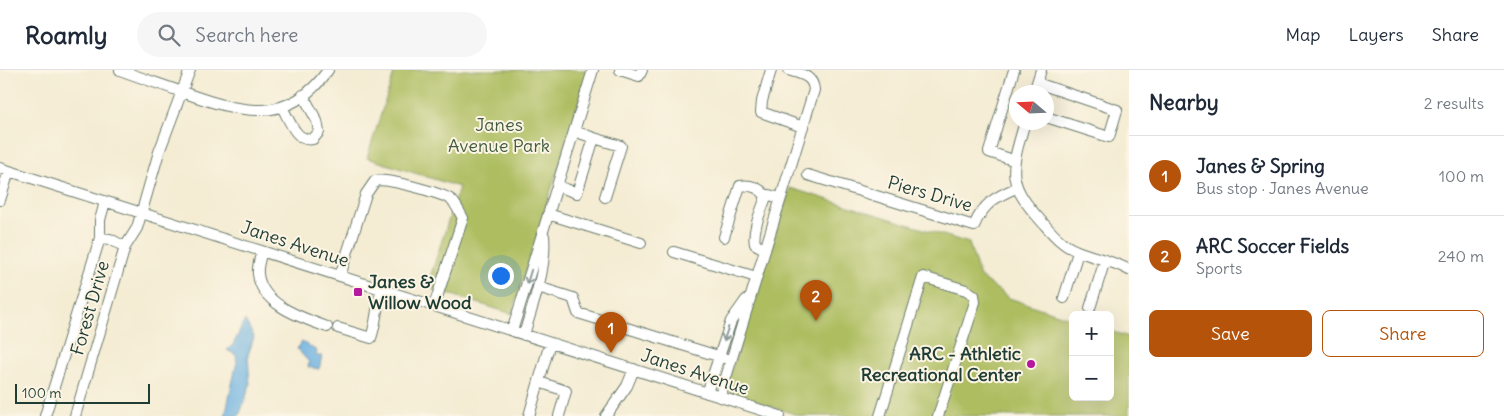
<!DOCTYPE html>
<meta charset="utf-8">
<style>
:root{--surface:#fff;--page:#f6f6f7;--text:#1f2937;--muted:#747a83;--line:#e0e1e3;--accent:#b45309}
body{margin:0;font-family:Delius,sans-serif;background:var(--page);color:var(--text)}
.controls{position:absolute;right:15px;bottom:15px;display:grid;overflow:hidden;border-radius:8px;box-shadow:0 5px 20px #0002}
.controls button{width:45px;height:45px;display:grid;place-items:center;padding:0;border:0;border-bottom:1px solid var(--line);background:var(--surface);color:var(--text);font:25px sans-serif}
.compass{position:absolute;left:1009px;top:15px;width:45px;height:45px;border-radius:50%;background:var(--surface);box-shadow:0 5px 20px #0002;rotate:289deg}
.scale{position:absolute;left:15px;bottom:12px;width:135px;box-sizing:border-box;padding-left:5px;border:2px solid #1f3d34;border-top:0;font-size:14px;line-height:18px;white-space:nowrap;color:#1f3d34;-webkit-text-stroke:4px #fcf5e5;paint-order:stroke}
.you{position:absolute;left:500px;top:205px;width:18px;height:18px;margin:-12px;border:4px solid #fff;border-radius:50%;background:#1a73e8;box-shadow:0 0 0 8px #1a73e833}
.badge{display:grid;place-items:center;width:32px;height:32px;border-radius:50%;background:var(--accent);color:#fff;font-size:16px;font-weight:700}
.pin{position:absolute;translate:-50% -41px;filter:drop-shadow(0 1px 2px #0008)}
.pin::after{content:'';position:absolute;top:26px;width:18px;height:15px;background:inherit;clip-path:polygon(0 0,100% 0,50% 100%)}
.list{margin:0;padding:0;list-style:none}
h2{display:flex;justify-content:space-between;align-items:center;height:65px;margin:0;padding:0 20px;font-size:21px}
h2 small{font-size:16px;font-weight:400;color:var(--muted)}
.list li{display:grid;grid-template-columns:32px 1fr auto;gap:15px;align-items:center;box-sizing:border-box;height:80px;padding:0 20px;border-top:1px solid var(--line)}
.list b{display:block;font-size:19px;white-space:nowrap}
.list p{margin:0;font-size:16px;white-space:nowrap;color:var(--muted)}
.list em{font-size:16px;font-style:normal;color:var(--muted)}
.actions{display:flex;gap:10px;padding:15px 20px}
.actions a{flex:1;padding:11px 0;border:1px solid var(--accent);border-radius:8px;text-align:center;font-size:18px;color:var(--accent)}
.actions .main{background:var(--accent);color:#fff}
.icon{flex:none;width:28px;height:28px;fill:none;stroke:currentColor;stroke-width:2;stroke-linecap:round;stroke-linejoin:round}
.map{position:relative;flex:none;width:1129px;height:346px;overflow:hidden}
header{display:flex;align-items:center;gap:30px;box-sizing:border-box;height:70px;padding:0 25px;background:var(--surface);border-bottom:1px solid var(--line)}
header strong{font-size:24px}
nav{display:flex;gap:28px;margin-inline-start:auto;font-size:18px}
.search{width:350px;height:45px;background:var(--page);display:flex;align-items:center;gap:12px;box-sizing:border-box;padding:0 18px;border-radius:28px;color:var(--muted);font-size:19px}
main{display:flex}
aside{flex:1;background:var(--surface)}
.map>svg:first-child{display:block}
.green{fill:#adbd60;stroke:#667d4a}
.water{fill:#6ab0e1;stroke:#44768a}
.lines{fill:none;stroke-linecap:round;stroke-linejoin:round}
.minor-casing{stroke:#6a7a6c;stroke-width:12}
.minor{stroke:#fff;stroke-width:10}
.oneway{stroke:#8f9e9a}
.poi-dot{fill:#b5179e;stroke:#fcf5e5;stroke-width:2}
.labels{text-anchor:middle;stroke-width:4;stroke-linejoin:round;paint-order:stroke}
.park-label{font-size:18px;fill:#425d3f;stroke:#fcf5e5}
.street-label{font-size:18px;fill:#1f3d34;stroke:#fcf5e5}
.poi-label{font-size:18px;font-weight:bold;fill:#1f3d34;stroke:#fcf5e5;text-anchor:start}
</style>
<header>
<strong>Roamly</strong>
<div class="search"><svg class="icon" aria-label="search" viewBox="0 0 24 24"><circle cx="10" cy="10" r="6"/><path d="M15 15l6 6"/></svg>Search here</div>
<nav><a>Map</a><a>Layers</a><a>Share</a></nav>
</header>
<main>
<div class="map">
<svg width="1129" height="346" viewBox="0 0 1129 346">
<rect width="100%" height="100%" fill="#fcf5e5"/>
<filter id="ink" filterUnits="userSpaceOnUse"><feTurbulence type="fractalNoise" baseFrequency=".02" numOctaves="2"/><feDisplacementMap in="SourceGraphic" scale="10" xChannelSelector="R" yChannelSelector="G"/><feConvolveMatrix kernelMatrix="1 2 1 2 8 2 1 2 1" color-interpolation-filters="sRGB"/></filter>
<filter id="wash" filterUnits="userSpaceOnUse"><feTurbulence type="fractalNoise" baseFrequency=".0096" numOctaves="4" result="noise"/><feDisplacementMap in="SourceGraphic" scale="20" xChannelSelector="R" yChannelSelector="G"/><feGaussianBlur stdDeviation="1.12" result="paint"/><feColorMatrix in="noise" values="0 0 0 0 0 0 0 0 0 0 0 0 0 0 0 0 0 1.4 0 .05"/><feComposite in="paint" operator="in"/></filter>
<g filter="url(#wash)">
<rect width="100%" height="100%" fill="#f4ecd3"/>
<!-- green -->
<path class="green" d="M395,0h194l-77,244 -85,-27 32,-100 -92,-29z
M790,118l179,55 11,34 29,21 64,21v78h37v-66l19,6v79h-328l-70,-22 -4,-10z"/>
<!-- water -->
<path class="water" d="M245,250l9,17 -6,18 2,30 -11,31h-14l12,-54 -1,-7 -9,-5 6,-5z
M302,272l15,9 -1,5h6l-3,13 -11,-2 1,-5 -12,-13z"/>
</g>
<g filter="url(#ink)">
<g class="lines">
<defs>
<path id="minor" d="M120,0c21,8 43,15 65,23 54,19 104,34 143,-23
M620,0l19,6 3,-6
M771,0l-9,31 -1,11 42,15
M1037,13l80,27 -8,27 -63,-20
M1034,22l7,-22
M282,37c7,12 14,36 31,32l6,-7 -2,-11 -14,-26
M1025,52c-15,50 -19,61 18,101 9,10 19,22 32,27 18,8 37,10 54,20
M594,68l27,8 -16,51
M1013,90l-24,-8 25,-82
M0,98l780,248
M808,105l166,51c9,-22 21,-29 42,-38
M557,116l20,7 17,-55 -20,-7
M0,130l9,-29
M548,144l93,29
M724,167l16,-51c10,-2 21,2 26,11
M100,168l10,1 15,8
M764,179l-9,-5c-3,-14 6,-33 11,-47l3,-2 11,3
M262,181c-2,7 -5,15 -4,23 3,31 45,44 69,53
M674,182l82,25
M340,206l26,-82 9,-13c10,-4 65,12 75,18 6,4 9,13 13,19l-29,88
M538,217l35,11 5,15 153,47
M1064,228l14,-46
M1090,238l15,-48
M338,258l33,10c6,-17 5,-32 11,-49
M512,261l81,-261
M524,265c9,-33 23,-65 20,-99
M539,312l27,9 -7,25
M707,323l24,-72 15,-21
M720,327l94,-307c-1,-15 -14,-16 -26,-20
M45,346l55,-178v-18l5,-18
M75,346l50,-169 12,-19 22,-76 31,-82
M529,346l21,-73
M606,346l21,-30 7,-17
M880,346l43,-139 43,13 8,5 1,7 -37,114"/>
</defs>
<!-- minor casing -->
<use href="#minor" class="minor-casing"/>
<!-- minor -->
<use href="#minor" class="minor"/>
</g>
<!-- one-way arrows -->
<defs><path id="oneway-shaft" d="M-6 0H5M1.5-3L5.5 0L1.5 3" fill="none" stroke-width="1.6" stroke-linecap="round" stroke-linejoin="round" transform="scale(1.25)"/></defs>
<g class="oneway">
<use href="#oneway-shaft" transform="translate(529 207) rotate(107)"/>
<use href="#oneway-shaft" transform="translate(726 264) rotate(109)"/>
</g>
</g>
<!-- markers -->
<g class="poi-dot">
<rect x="353" y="217" width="10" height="10" rx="2.5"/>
<circle cx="1031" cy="294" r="5"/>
</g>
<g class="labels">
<!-- park labels -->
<g class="park-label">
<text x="499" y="61">Janes<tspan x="499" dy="21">Avenue Park</tspan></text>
</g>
<!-- street labels -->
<g class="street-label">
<text transform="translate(930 124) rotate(16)" y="6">Piers Drive</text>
<text transform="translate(295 174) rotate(18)" y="6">Janes Avenue</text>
<text transform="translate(90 238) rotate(-74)" y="6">Forest Drive</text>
<text transform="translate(695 302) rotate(18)" y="6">Janes Avenue</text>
</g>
<!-- poi labels -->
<g class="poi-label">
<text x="368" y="218">Janes &amp;<tspan x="368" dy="21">Willow Wood</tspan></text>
<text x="1021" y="290" text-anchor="end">ARC - Athletic<tspan x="1021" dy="21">Recreational Center</tspan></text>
</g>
</g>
</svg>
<div class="controls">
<button>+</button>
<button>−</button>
</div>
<svg class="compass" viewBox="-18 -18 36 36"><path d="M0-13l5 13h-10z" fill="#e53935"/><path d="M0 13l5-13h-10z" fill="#747a83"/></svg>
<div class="scale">100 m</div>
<div class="you"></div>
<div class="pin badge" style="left:611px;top:283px">1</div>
<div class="pin badge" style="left:816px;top:251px">2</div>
</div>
<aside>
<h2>Nearby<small>2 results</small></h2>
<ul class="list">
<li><span class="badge">1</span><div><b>Janes &amp; Spring</b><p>Bus stop · Janes Avenue</p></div><em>100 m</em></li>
<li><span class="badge">2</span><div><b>ARC Soccer Fields</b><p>Sports</p></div><em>240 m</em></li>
</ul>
<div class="actions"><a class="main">Save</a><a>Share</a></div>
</aside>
</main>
